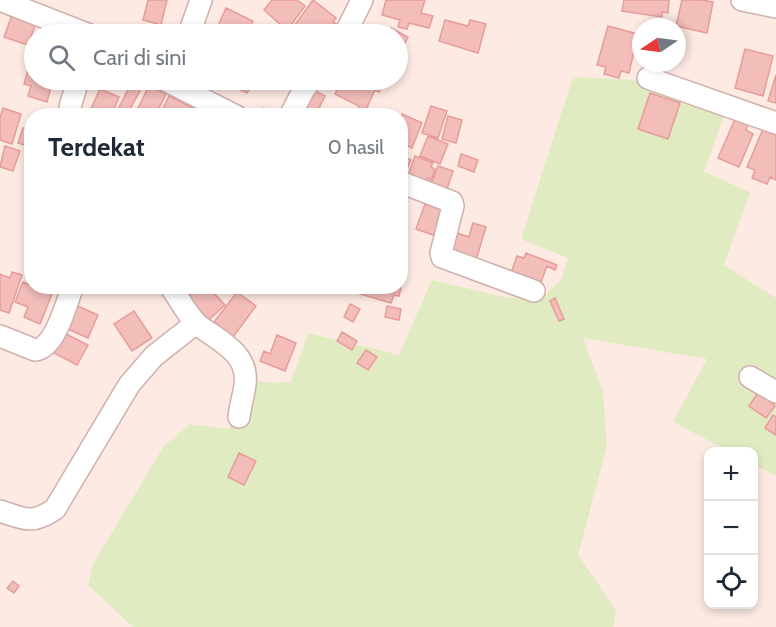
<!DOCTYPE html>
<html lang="id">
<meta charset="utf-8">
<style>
:root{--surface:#fff;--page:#f6f6f7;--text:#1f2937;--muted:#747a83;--line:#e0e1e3}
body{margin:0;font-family:Cabin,sans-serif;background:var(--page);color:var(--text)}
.controls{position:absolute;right:18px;bottom:18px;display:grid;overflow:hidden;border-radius:12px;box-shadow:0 3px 9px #0003}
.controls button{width:54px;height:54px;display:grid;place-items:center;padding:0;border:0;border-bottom:2px solid var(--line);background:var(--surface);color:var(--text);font:30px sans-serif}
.compass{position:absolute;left:632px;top:18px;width:54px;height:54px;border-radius:50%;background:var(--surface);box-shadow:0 3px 9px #0003;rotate:257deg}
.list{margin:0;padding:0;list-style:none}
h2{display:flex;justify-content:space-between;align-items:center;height:78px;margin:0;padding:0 24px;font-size:26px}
h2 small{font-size:20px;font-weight:400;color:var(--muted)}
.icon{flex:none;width:33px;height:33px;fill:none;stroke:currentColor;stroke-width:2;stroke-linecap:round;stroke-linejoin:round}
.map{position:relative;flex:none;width:776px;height:627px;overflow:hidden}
.search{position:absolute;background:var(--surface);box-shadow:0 3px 9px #0003;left:24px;top:24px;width:384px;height:66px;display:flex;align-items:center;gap:15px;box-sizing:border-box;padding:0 21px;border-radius:33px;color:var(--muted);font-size:22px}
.panel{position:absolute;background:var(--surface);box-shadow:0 3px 9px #0003;left:24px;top:108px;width:384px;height:186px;border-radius:24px}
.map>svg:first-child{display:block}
.green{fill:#e0ebc1}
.building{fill:#f3bdba;stroke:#e69d9a;stroke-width:1.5}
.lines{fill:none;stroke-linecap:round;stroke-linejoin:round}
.minor-casing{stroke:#d0b0ac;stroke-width:24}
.minor{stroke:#fff;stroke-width:21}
</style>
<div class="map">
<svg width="776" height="627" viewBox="0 0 776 627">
<rect width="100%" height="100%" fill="#fdeae3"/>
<!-- green -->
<path class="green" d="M573,77l64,3 88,33 -21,59 46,20 -26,73 52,33v178l-22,-12v-12l-25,-1 -56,-29 34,-63 -124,-21 20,54 4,54 -29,109 38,55 -3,17h-480l-45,-42 5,-21 71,-118 26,-22 38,5 16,-14 4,-36 23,4 20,-1 17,-49 91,22 33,-75 76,18 36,-2 17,-16 7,-22 -47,-19z"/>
<!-- building -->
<path class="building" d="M148,0h19l-6,25 -18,-5z
M272,0h25l8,6 -16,22 -6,-4 -2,1 -17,-15z
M313,0l23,18 -3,4 5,3 -7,9h-17l-5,-3 -4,3 -11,-8z
M386,0h39l-4,13 12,3 -4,12 -20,-5 -2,6 -9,-2 2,-7 -18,-5z
M624,0h45l-1,13 -6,-1v5l-40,-6z
M682,0h20l11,2 -6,31 -31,-7z
M226,8l27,13 -6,13h-22l1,-2 -9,-4z
M12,15l24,8 -8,22 -24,-8z
M445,20l23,6 2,-6 16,4 -8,29 -39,-12z
M194,26l20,8h-23z
M608,26l30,8 -9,39 -8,-2 -2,7 -15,-4 2,-7 -9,-2z
M391,28l17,9 -8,16 5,3 -7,14v-36h-11z
M367,29l10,5h-13z
M745,49l28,7 -10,40 -28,-8z
M29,66l5,1v13h19l-6,22 -19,-6 3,-10 -7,-2z
M776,75v28l-8,-2z
M133,80h13l-20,36 -9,-5z
M204,80h25l-4,9z
M237,80h24l-4,9 -6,-3 -4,7 -11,-5 4,-7z
M342,80h38l-1,2 4,2 -4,8 -4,-2 -11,24 -7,-3 2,-5 -24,-12z
M149,86l17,8 -11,22h-21z
M308,87l17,9 -10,20h-21z
M100,89l19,8 -8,19h-17l-5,-3z
M650,93l30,10 -12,36 -30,-10z
M169,96l32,16 -2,4h-40z
M431,106l16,5 -9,27 -16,-5z
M3,108l18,6 -9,30 -12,-4v-23z
M264,108l12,8h-15z
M402,114l20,9 -10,25 -8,-4 -3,7z
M448,116l14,4 -6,23 -14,-4z
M30,117h2v30l-14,-4 5,-15 3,1z
M736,117l13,5 -3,8 7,4 -14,33 -21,-9z
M763,129l10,5 3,-4v50l-6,-3 -3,7 -15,-6 3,-8 -8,-3z
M428,136l20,8 -8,20 -20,-8z
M5,146l15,5 -7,20 -13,-4z
M461,154l17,6 -4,12 -16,-6z
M415,156l18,7 -2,4 4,2 -4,11 -4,-2 -2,7 -18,-7z
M402,157l9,3 -7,16 -4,-1z
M438,166l15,5 -7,21 -16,-5z
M425,204l20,7 -9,25 -20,-7z
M473,223l13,4 -10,33 -25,-9 6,-18 12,4z
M526,253l31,12 -2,5 -8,-4 -6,16 -20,-7 -1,2 -9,-4 6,-17 7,2z
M12,272l10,3 -13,38 -9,-3v-36l10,4z
M23,282l29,12 -12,30 -16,-7 4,-10 -13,-5z
M199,286h23l-8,7 11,12 -22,20 -17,-26z
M358,286h39l4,2 -2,8 -5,-1 -3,8 -34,-10z
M237,292l19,14 -23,31 -19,-15z
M555,298l9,21 -5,2 -9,-20z
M350,304l10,5 -7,13 -9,-5z
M75,305l23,10 -10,23 -22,-10z
M387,306l14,3 -2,11 -14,-3z
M134,311l18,27 -20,13 -18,-27z
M342,332l15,9 -5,9 -15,-9z
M64,333l24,12 -11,20 -23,-12z
M277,335l19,8 -11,28 -25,-10 4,-10 6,3z
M366,350l11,7 -9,13 -11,-7z
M761,388l13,10 -3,5 4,3 -9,12 -17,-12z
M773,415l3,2v18l-11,-7z
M239,453l17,8 -12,24 -16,-8z
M13,581l6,5 -5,7 -7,-5z"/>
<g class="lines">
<defs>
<path id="minor" d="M0,0l87,34
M742,0l34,7
M189,34l12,-34
M345,34l17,-34
M648,78l128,45
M165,80l71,36
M70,107l8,-27
M290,116l14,-27 7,-9
M400,182l52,20 1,4 -12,47 1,4 92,34
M170,286c9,12 17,29 28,39 21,16 51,28 47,59 -1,11 -5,22 -6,33
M0,336l35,14c21,-2 31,-47 38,-64
M750,377l26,15
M0,511c25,8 31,14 55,-2l74,-124 25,-29 42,-33"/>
</defs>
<!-- minor casing -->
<use href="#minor" class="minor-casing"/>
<!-- minor -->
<use href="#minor" class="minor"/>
</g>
</svg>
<div class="controls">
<button>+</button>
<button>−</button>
<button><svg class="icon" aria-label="locate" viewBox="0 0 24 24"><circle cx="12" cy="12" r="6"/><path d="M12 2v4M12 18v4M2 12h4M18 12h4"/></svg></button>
</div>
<svg class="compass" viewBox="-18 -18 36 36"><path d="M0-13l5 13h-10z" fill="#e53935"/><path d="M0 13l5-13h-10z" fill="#747a83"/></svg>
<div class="search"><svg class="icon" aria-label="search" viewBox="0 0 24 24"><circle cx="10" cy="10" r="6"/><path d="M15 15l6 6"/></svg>Cari di sini</div>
<section class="panel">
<h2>Terdekat<small>0 hasil</small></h2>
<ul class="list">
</ul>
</section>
</div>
